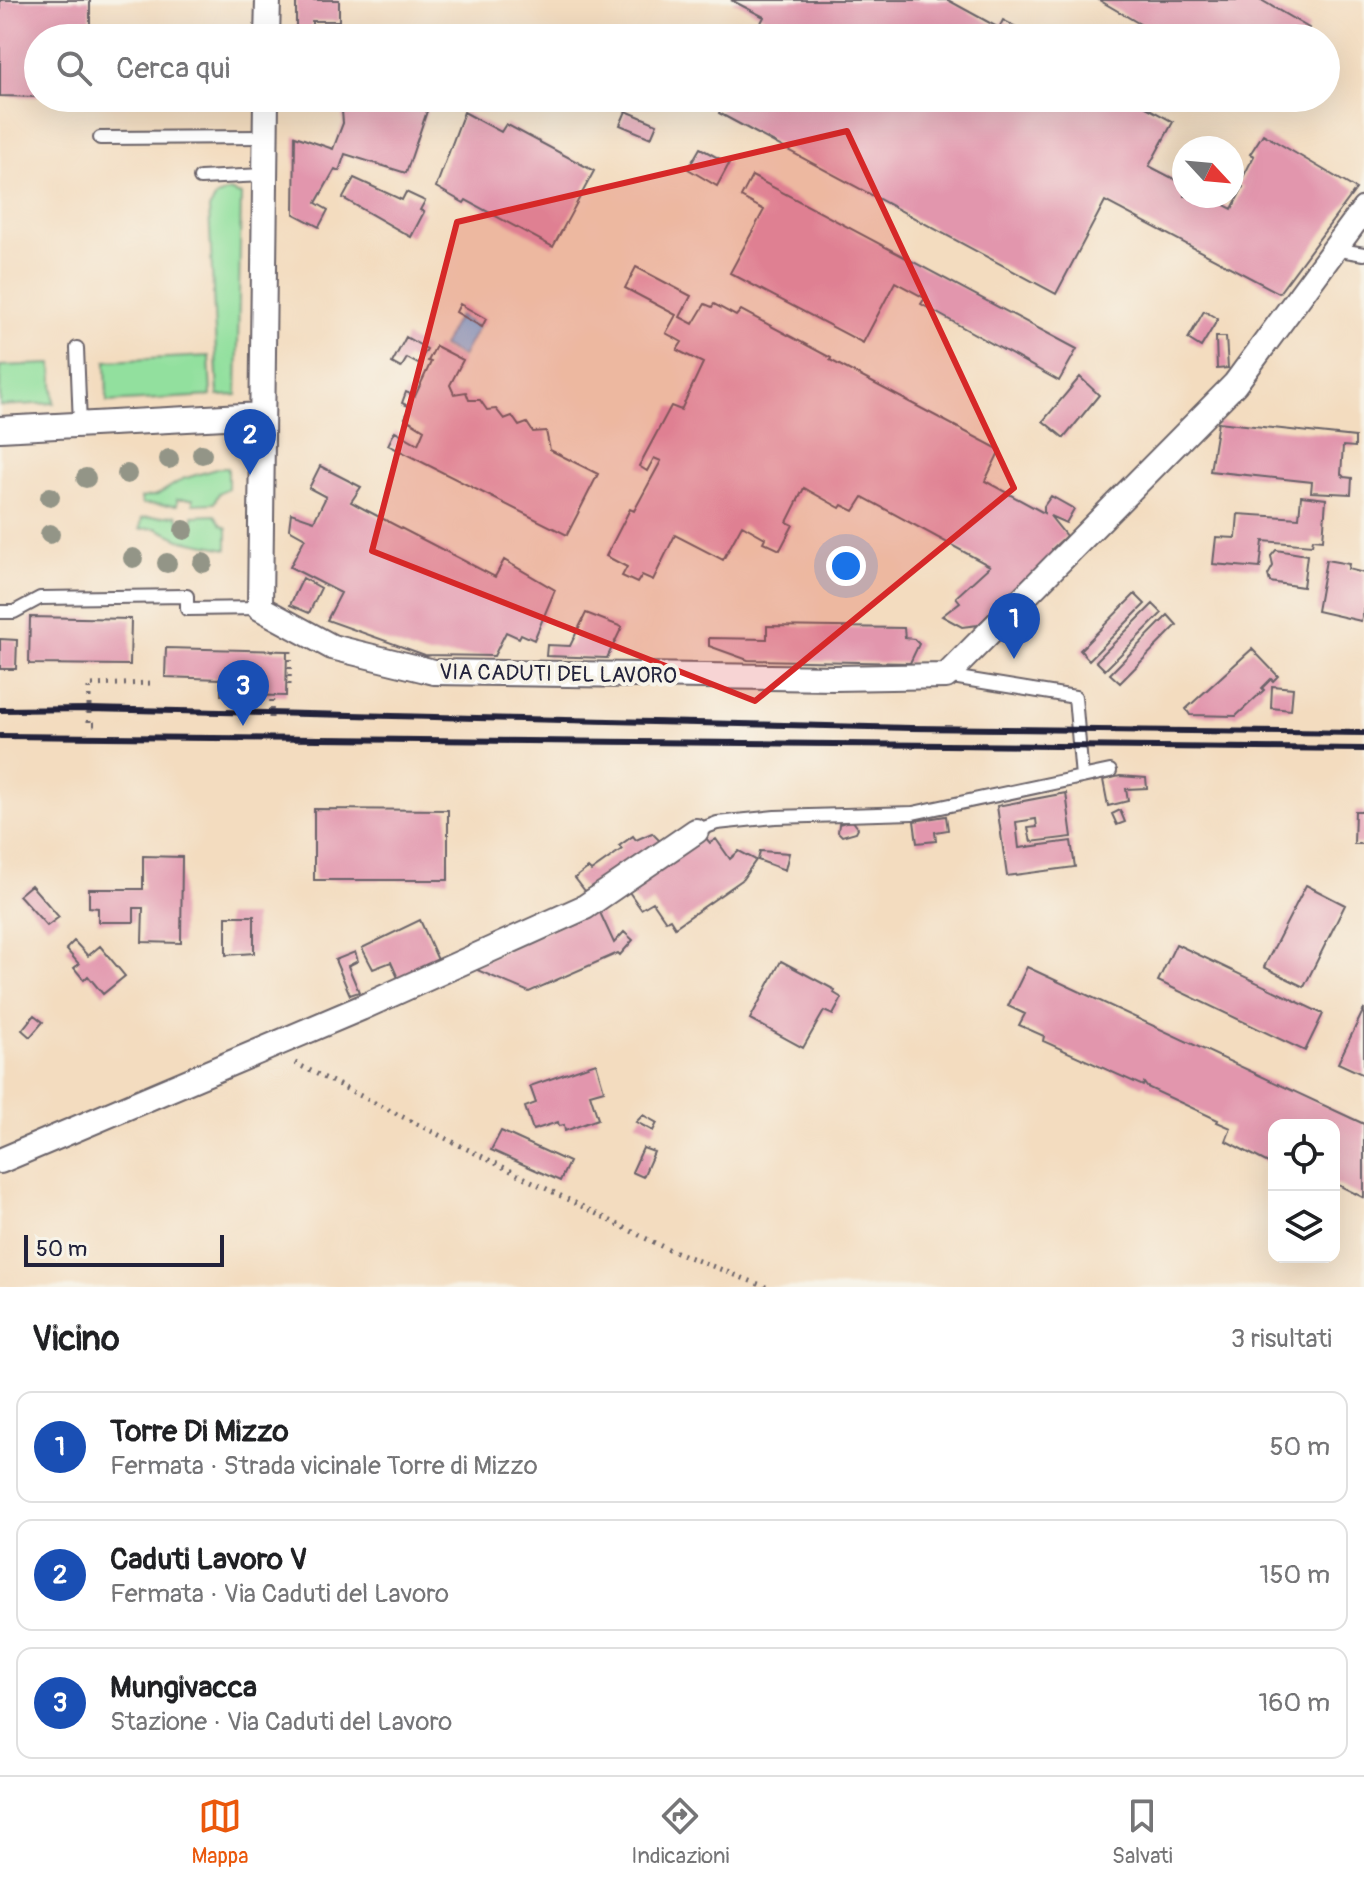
<!DOCTYPE html>
<html lang="it">
<meta charset="utf-8">
<style>
:root{--surface:#fff;--page:#f2f2f2;--text:#202124;--muted:#757577;--line:#e0e0e0;--accent:#ea580c}
body{margin:0;font-family:Pangolin,sans-serif;background:var(--page);color:var(--text)}
.controls{position:absolute;right:24px;bottom:24px;display:grid;overflow:hidden;border-radius:16px;box-shadow:0 8px 32px #0002}
.controls button{width:72px;height:72px;display:grid;place-items:center;padding:0;border:0;border-bottom:2px solid var(--line);background:var(--surface);color:var(--text);font:40px sans-serif}
.compass{position:absolute;left:1172px;top:136px;width:72px;height:72px;border-radius:50%;background:var(--surface);box-shadow:0 8px 32px #0002;rotate:116deg}
.scale{position:absolute;left:24px;bottom:20px;width:200px;box-sizing:border-box;padding-left:8px;border:4px solid #22223b;border-top:0;font-size:22px;line-height:28px;white-space:nowrap;color:#22223b;-webkit-text-stroke:6px #f7f3e8;paint-order:stroke}
.you{position:absolute;left:846px;top:566px;width:28px;height:28px;margin:-20px;border:6px solid #fff;border-radius:50%;background:#1a73e8;box-shadow:0 0 0 12px #1a73e833}
.badge{display:grid;place-items:center;width:52px;height:52px;border-radius:50%;background:var(--accent);color:#fff;font-size:26px;font-weight:700}
.pin{position:absolute;translate:-50% -66px;filter:drop-shadow(0 2px 4px #0008)}
.pin::after{content:'';position:absolute;top:42px;width:28px;height:24px;background:inherit;clip-path:polygon(0 0,100% 0,50% 100%)}
.list{margin:0;padding:0;list-style:none}
h2{display:flex;justify-content:space-between;align-items:center;height:104px;margin:0;padding:0 32px;font-size:34px}
h2 small{font-size:26px;font-weight:400;color:var(--muted)}
.list li{display:grid;grid-template-columns:52px 1fr auto;gap:24px;align-items:center;box-sizing:border-box;height:112px;margin:0 16px 16px;padding:0 16px;border:2px solid var(--line);border-radius:16px}
.list b{display:block;font-size:30px;white-space:nowrap}
.list p{margin:0;font-size:26px;white-space:nowrap;color:var(--muted)}
.list em{font-size:26px;font-style:normal;color:var(--muted)}
.icon{flex:none;width:44px;height:44px;fill:none;stroke:currentColor;stroke-width:2;stroke-linecap:round;stroke-linejoin:round}
.map{position:relative;flex:none;width:1364px;height:1287px;overflow:hidden}
.search{position:absolute;background:var(--surface);box-shadow:0 8px 32px #0002;left:24px;right:24px;top:24px;height:88px;display:flex;align-items:center;gap:20px;box-sizing:border-box;padding:0 28px;border-radius:44px;color:var(--muted);font-size:30px}
.sheet{height:488px;background:var(--surface)}
nav{display:flex;justify-content:space-around;align-items:center;box-sizing:border-box;height:112px;border-top:2px solid var(--line);background:var(--surface);font-size:22px;color:var(--muted)}
nav a{display:grid;justify-items:center;gap:4px}
nav .on{color:var(--accent)}
.map>svg:first-child{display:block}
.green{fill:#92e09e;stroke:#5a816c;stroke-width:2}
.water{fill:#6cb1e2;stroke:#476a8e;stroke-width:2}
.building{fill:#e296ad}
.lines{fill:none;stroke-linecap:round;stroke-linejoin:round}
.service-casing{stroke:#6b6369;stroke-width:16}
.minor-casing{stroke:#6b6369;stroke-width:28}
.path{stroke:#6b6369;stroke-width:5;stroke-dasharray:2 6;stroke-linecap:butt}
.service{stroke:#fff;stroke-width:12}
.minor{stroke:#fff;stroke-width:24}
.rail{stroke:#22223b;stroke-width:6}
.tree{fill:#939587}
.marked{fill:#d62828;fill-opacity:0.2;stroke:#d62828;stroke-width:6;stroke-linejoin:round}
.labels{text-anchor:middle;stroke-width:8;stroke-linejoin:round;paint-order:stroke}
.street-label{font-size:22px;fill:#22223b;stroke:#f7f3e8}
</style>
<div class="map">
<svg width="1364" height="1287" viewBox="0 0 1364 1287">
<rect width="100%" height="100%" fill="#f7f3e8"/>
<filter id="ink" filterUnits="userSpaceOnUse"><feTurbulence type="fractalNoise" baseFrequency=".0125" numOctaves="2"/><feDisplacementMap in="SourceGraphic" scale="16" xChannelSelector="R" yChannelSelector="G"/><feConvolveMatrix kernelMatrix="1 2 1 2 8 2 1 2 1" color-interpolation-filters="sRGB"/></filter>
<filter id="wash" filterUnits="userSpaceOnUse"><feTurbulence type="fractalNoise" baseFrequency=".006" numOctaves="4" result="noise"/><feDisplacementMap in="SourceGraphic" scale="32" xChannelSelector="R" yChannelSelector="G"/><feGaussianBlur stdDeviation="1.8" result="paint"/><feColorMatrix in="noise" values="0 0 0 0 0 0 0 0 0 0 0 0 0 0 0 0 0 1.4 0 .05"/><feComposite in="paint" operator="in"/></filter>
<g filter="url(#wash)">
<rect width="100%" height="100%" fill="#f3dcbf"/>
<!-- green -->
<path class="green" d="M229,191l12,4 -4,200 -19,1 -9,-187 8,-13z
M209,356l2,40 -104,6 -1,-41z
M52,364l2,39 -54,3v-40z
M219,468h9v20l-9,5 -5,10 -21,1v-5h-16v6l-35,-1 -1,-6 16,-3 26,-16z
M177,515l2,6 14,-1v-4l22,-1 6,9 6,4v21l-45,-9 -26,-12 -16,1 2,-11z"/>
<!-- water -->
<path class="water" d="M458,316l20,11 -16,30 -20,-11z"/>
<g id="blocks">
<!-- building -->
<path class="building" d="M0,0h90v38h-52v59l-38,-1z
M296,0h43v21h-27v17h-16z
M731,0h217l51,28 4,-8 34,18h-284l11,-21z
M1099,0h162l48,28 -6,10h-139z
M351,98h48l29,10 -22,65 -61,-19 -6,17 -4,-2 -19,34 12,7 -9,17 -25,-13 1,-78 38,13 10,-26 -1,-12z
M727,98h419l4,2 -4,7 27,15 -24,44 35,18v12h23l25,13 11,-22 -4,-2 15,-29 -4,-2 13,-20 93,55 -77,104 -174,-92 -49,93 -337,-181z
M626,111l31,13 -6,14 -31,-13z
M464,112l37,20 5,-8 88,47 -41,76 -87,-47 -2,3 -28,-16z
M700,148l29,16 -12,22 -29,-17z
M752,176l325,173 -18,32 -138,-77 4,-6 -30,-16 -32,61 -133,-70 34,-63 -23,-13z
M354,178l48,22 4,-8 19,9 -5,9 4,2 -13,25 -68,-39z
M636,267l55,29 -11,21 13,7 12,-20 7,3 2,-3 22,12 5,-6 90,48 -1,2 170,90 -15,31 59,32v-7l7,-10 23,13 -8,14 -16,-7 16,20 -14,13 4,7 -59,57 -4,-3 -15,15 -16,2 -20,-11 18,-14 -4,-5 34,-31 -127,-69 -9,14 -12,-6 -2,3 -36,-20 -17,34 6,3 -13,25 -17,-8 2,-4 -23,-13 -19,35 -48,-25 -22,45 -11,-5 -5,8 -15,-7 5,-9 -21,-11 24,-47 4,2 27,-50 -7,-3 -7,13 -8,-5 32,-60 10,4 22,-47 -26,-13 5,-8 -16,-9 10,-18 -51,-27z
M460,304l26,15 -4,8 -26,-15z
M1204,311l14,8 -17,28 -13,-8z
M406,337l21,12 -9,15 -11,-6 -6,10 -9,-5z
M1216,337h10l2,31 -11,1z
M436,346l27,14 -13,25 4,9 12,-2 3,8h11l7,10 9,-1 8,10 8,-3 7,10 8,-3 6,9 13,-1 4,19 48,24 -31,61 -179,-90 7,-14 23,13 6,-14 -19,-12 5,-11 -8,-4 4,-11 9,4 16,-34 -3,-1z
M1080,377l19,18 -35,43 -21,-17z
M1218,422l137,15v10l-12,-1 -2,28 3,3 8,1 -1,16 -40,-2 1,-10 -102,-11z
M320,466l41,21 -10,15 13,7 131,68 9,-17 51,30 -21,50 -13,-6 -2,4 -13,-6 -12,24 -69,-1 -98,-35 14,-27 -51,-26 15,-29 -16,-9 2,-16 23,8 12,-24 -17,-9z
M1301,496l25,3 -3,41 -10,-1 -1,6 -49,-4 -3,27 -47,-4 3,-27 20,1 2,-24 61,4z
M1276,550l31,5 -4,32 -33,-5 -2,-7 5,-9 -2,-10z
M1326,560l23,4 -1,5 16,4v37l-3,11 -44,-10z
M303,578l18,10 -12,25 -19,-8z
M1135,594l10,10 -56,56 -9,-10z
M1153,604l9,9 -57,57 -9,-9z
M586,613l36,14 -15,31 -61,-2 1,-11 23,1z
M1168,615l9,10 -57,58 -10,-9z
M30,617l101,2 -1,46 -101,-1z
M767,626l137,2 1,10 9,1 5,5 -9,19 -162,-3 -39,-14v-8l58,1z
M0,639l17,1 -1,29h-16z
M166,648l121,3 -1,45 -65,-1v-16l-56,-2z
M1252,649l26,27 -5,5 -2,-2 -9,9 2,2 -28,26 -46,-1 -4,-6z
M1272,686l21,2 -2,22 -20,-2z
M1120,776l26,2 1,10 -21,1 2,12 -20,5 -5,-26z
M1066,793l6,44 -41,5 -3,-14 9,-1 -1,-8 -20,3 3,26 52,-7 4,26 -68,9 -10,-70z
M314,809l134,1v70h-134z
M1120,810l5,12 -8,3 -5,-11z
M1355,811h9v33h-10z
M946,816l2,14 -13,2 1,9 -19,2 -3,-22z
M852,820l6,8 -2,4 -14,4 -4,-4 1,-8z
M652,833l9,9 -60,42 -16,7 -10,-13 13,-10 3,3 31,-22 -3,-3 14,-10 3,4z
M705,837l5,6 6,-4 14,20 9,-8 17,9 -14,20 -67,47 -5,-8 -4,2 -13,-19 -12,7 -14,-20z
M760,851l29,2 -4,17 -27,-10z
M143,856l39,1 -1,86 -39,-1 1,-34h-9v14h-36v-14l-9,-1v-18h54z
M31,885l28,32 -12,9 -28,-31z
M1306,885l39,20 -41,82 -40,-20z
M597,906l17,37 10,-11 9,8 -13,15 -2,-2 -89,39 -59,-25z
M226,916h28v37l-28,2z
M420,920l18,40 -40,18 -7,-16 -18,7 -11,-21z
M74,941l14,15 12,-10 25,30 -22,18 -15,-18 -4,4 -10,-12 5,-4 -13,-15z
M1176,944l147,70 -18,37 -147,-70z
M355,952l3,9 -10,5 11,26 -9,3 -15,-35z
M781,961l54,29 -1,3 8,5 -9,17 -9,-4 -21,37 -53,-29z
M1027,967l337,157v74l-30,-15v-58h-60v41l-48,-25 5,-13 -14,-6 1,-2 -71,-33 -3,-4 -1,3 -100,-45 1,-5 -25,-11 6,-11 -17,-8z
M1364,1009v66l-26,-12z
M34,1015l9,7 -13,15 -8,-7z
M596,1063l8,27 -14,4 8,25 -33,12 -1,-6 -5,1 -1,-4 -25,8 -8,-23 11,-4 -6,-17z
M643,1115l14,8 -4,8 -17,-9z
M501,1131l68,31 -9,19 -69,-31z
M643,1148l11,4 -11,25 -11,-5z"/>
</g>
</g>
<g filter="url(#ink)">
<use href="#blocks" fill-opacity="0" stroke="#6b6369" stroke-width="2"/>
<g class="lines">
<defs>
<path id="service" d="M100,138l165,-1
M200,178l64,-3
M1334,249l30,5
M77,348l3,77
M0,612h14l26,-14 147,-2v13l73,-1
M946,676l129,21 7,80
M696,831l21,-8 58,-6 138,-4 197,-42"/>
<path id="minor" d="M267,38l1,-38
M266,98l-6,510 72,39 102,25 401,6 111,-2 289,-292 129,-175
M0,429l262,-14
M0,1161l361,-153 224,-101 111,-76"/>
</defs>
<!-- service casing -->
<use href="#service" class="service-casing"/>
<!-- minor casing -->
<use href="#minor" class="minor-casing"/>
<!-- path -->
<path class="path" d="M289,685l1,-35
M271,718l1,-24
M95,724h-6v-39l64,-2
M295,1063l368,184 103,40"/>
<!-- service -->
<use href="#service" class="service"/>
<!-- minor -->
<use href="#minor" class="minor"/>
<!-- rail -->
<path class="rail" d="M0,710l89,-1 822,19 453,5
M0,736l1364,13"/>
</g>
<!-- trees -->
<g class="tree">
<circle cx="202" cy="454" r="10"/>
<circle cx="169" cy="459" r="10"/>
<circle cx="127" cy="474" r="10"/>
<circle cx="86" cy="478" r="10"/>
<circle cx="50" cy="497" r="10"/>
<circle cx="184" cy="530" r="10"/>
<circle cx="50" cy="534" r="10"/>
<circle cx="133" cy="558" r="10"/>
<circle cx="167" cy="563" r="10"/>
<circle cx="203" cy="563" r="10"/>
</g>
</g>
<!-- marked area -->
<path class="marked" d="M847,131l167,357 -259,213 -383,-150 85,-329z"/>
<g class="labels">
<!-- street labels -->
<g class="street-label">
<text transform="translate(558 673) rotate(1)" y="8">VIA CADUTI DEL LAVORO</text>
</g>
</g>
</svg>
<div class="controls">
<button><svg class="icon" aria-label="locate" viewBox="0 0 24 24"><circle cx="12" cy="12" r="6"/><path d="M12 2v4M12 18v4M2 12h4M18 12h4"/></svg></button>
<button><svg class="icon" aria-label="layers" viewBox="0 0 24 24"><path d="M12 4l9 5-9 5-9-5zM3 14l9 5 9-5"/></svg></button>
</div>
<svg class="compass" viewBox="-18 -18 36 36"><path d="M0-13l5 13h-10z" fill="#e53935"/><path d="M0 13l5-13h-10z" fill="#757577"/></svg>
<div class="scale">50 m</div>
<div class="you"></div>
<div class="pin badge" style="left:1014px;top:659px;background:#1a4fb4">1</div>
<div class="pin badge" style="left:250px;top:475px;background:#1a4fb4">2</div>
<div class="pin badge" style="left:243px;top:726px;background:#1a4fb4">3</div>
<div class="search"><svg class="icon" aria-label="search" viewBox="0 0 24 24"><circle cx="10" cy="10" r="6"/><path d="M15 15l6 6"/></svg>Cerca qui</div>
</div>
<section class="sheet">
<h2>Vicino<small>3 risultati</small></h2>
<ul class="list">
<li><span class="badge" style="background:#1a4fb4">1</span><div><b>Torre Di Mizzo</b><p>Fermata · Strada vicinale Torre di Mizzo</p></div><em>50 m</em></li>
<li><span class="badge" style="background:#1a4fb4">2</span><div><b>Caduti Lavoro V</b><p>Fermata · Via Caduti del Lavoro</p></div><em>150 m</em></li>
<li><span class="badge" style="background:#1a4fb4">3</span><div><b>Mungivacca</b><p>Stazione · Via Caduti del Lavoro</p></div><em>160 m</em></li>
</ul>
</section>
<nav>
<a class="on"><svg class="icon" aria-label="map" viewBox="0 0 24 24"><path d="M3 6l6-2 6 2 6-2v14l-6 2-6-2-6 2zM9 4v14M15 6v14"/></svg>Mappa</a>
<a><svg class="icon" aria-label="directions" viewBox="0 0 24 24"><path d="M12 3l9 9-9 9-9-9zM9 14v-3h6M13 9l2 2-2 2"/></svg>Indicazioni</a>
<a><svg class="icon" aria-label="saved" viewBox="0 0 24 24"><path d="M7 4h10v16l-5-4-5 4z"/></svg>Salvati</a>
</nav>
